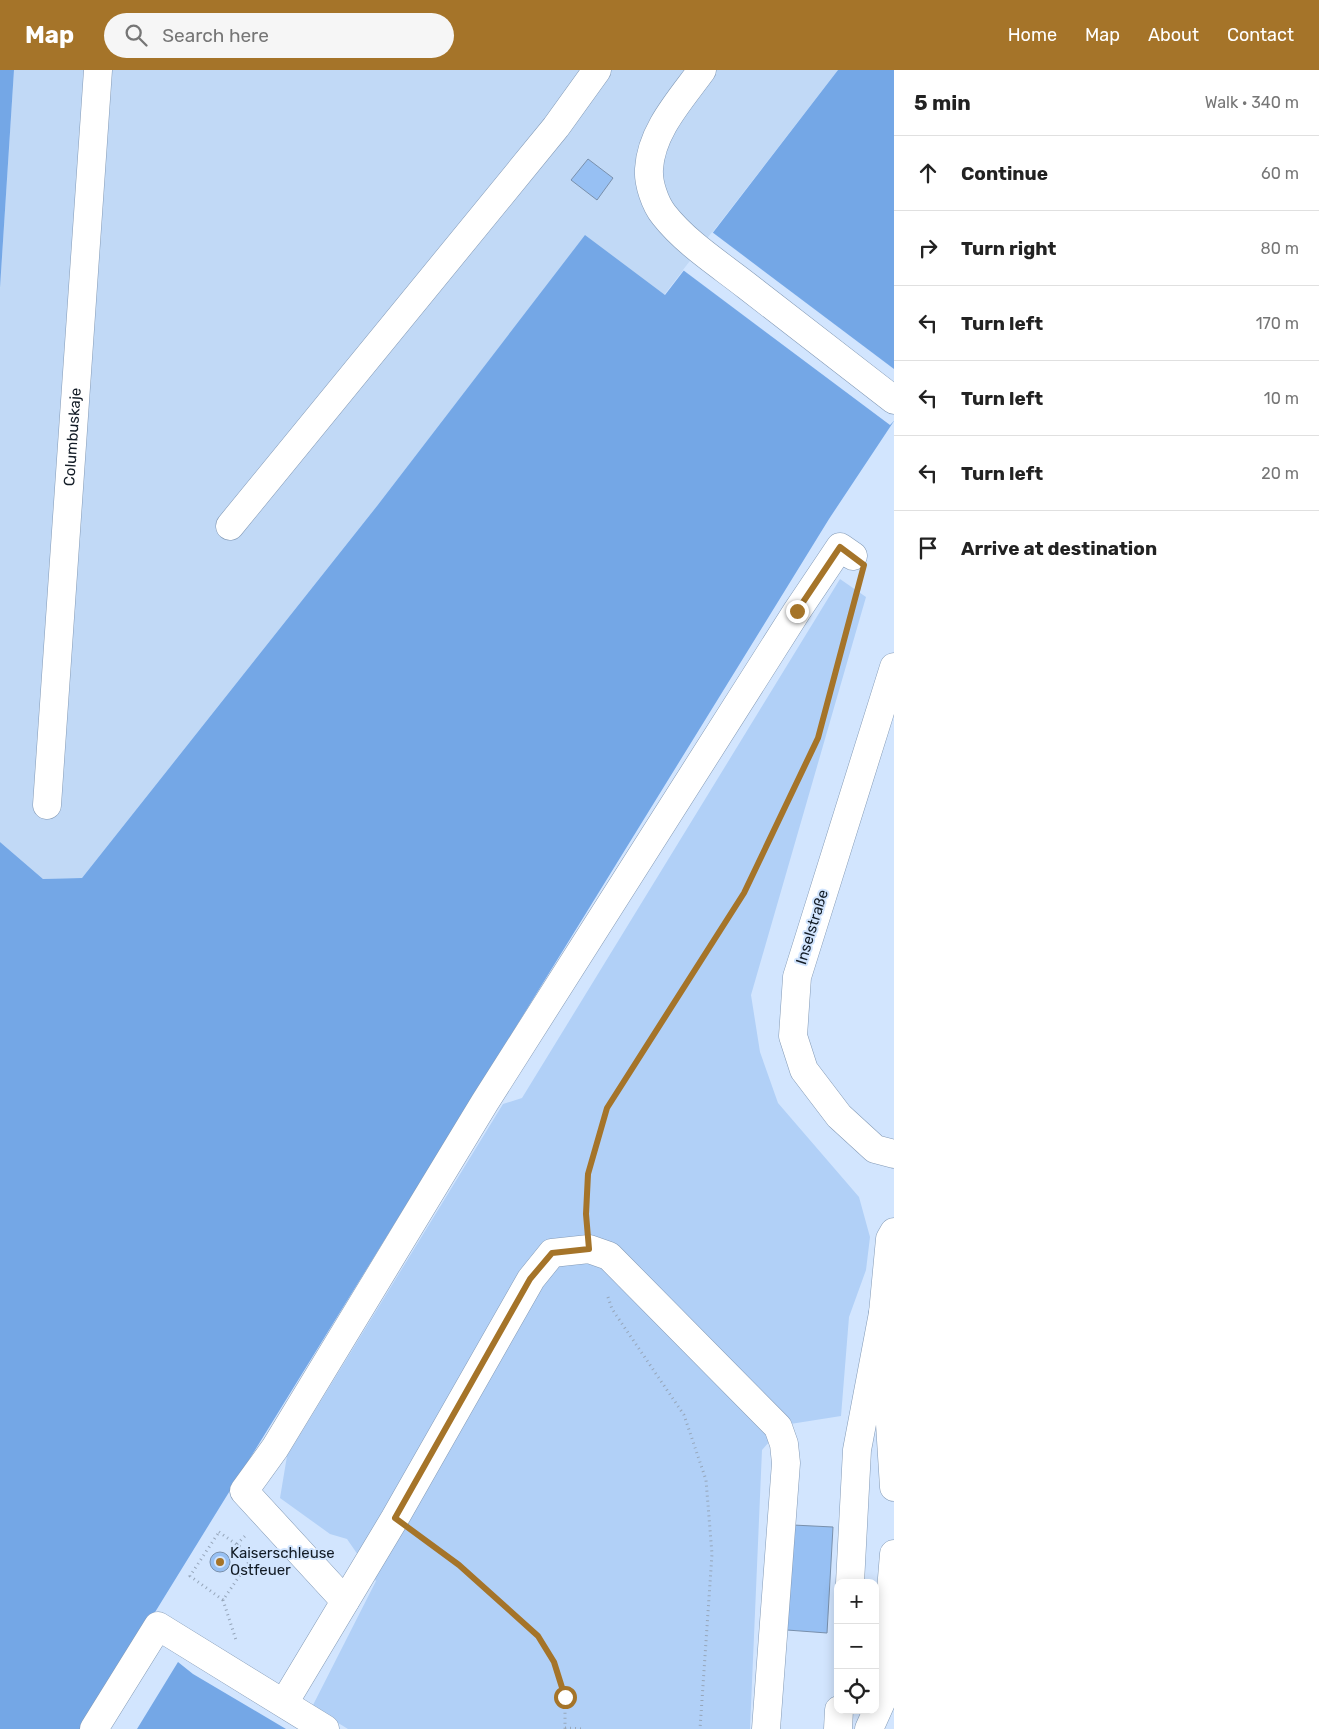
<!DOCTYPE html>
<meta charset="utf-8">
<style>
:root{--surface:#fff;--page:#f6f6f6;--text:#222;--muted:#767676;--line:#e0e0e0;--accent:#a57429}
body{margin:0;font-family:Rubik,sans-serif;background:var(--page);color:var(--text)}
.controls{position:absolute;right:15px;bottom:15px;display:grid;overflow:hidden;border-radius:10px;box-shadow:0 2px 12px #0003}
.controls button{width:45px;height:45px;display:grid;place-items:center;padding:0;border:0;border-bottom:1px solid var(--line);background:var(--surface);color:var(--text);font:25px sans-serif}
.stop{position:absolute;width:15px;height:15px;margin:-11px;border:4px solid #a57429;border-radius:50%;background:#fff}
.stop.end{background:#a57429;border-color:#fff;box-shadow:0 1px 5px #0008}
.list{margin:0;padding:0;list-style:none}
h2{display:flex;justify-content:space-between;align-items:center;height:65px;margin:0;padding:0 20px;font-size:21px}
h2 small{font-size:16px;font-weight:400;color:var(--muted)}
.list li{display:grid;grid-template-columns:32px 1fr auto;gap:15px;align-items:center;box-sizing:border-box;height:75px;padding:0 20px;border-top:1px solid var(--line)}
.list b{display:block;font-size:19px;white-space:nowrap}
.list em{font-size:16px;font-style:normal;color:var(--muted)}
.icon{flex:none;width:28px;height:28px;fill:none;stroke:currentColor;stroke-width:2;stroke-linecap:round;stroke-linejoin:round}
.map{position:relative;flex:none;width:894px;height:1659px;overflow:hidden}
header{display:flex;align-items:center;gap:30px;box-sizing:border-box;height:70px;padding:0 25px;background:var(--accent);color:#fff}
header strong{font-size:24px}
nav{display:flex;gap:28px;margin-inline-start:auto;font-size:18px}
.search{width:350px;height:45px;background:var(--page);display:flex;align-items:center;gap:12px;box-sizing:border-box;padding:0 18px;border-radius:28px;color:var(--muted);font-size:19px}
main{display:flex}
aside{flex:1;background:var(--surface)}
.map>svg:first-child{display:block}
.built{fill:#c1d9f6}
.green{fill:#b1d0f7}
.water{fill:#74a7e6}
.pier{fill:#d2e5fe}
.building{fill:#97c0f3;stroke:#7990ac}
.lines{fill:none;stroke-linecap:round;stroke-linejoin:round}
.minor-casing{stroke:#839ab6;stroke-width:29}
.path{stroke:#96a6ba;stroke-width:3;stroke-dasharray:1 4;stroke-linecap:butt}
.minor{stroke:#fff;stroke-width:28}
.route{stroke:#a57429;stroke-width:6}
.poi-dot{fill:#a57429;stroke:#d2e5fe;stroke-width:2}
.labels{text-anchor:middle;stroke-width:4;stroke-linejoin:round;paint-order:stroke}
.street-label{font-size:15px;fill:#131c26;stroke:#d2e5fe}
.poi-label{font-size:15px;fill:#131c26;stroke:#d2e5fe;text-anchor:start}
</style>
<header>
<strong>Map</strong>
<div class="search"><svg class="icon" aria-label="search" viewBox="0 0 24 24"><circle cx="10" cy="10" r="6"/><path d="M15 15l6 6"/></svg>Search here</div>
<nav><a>Home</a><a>Map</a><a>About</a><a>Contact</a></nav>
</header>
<main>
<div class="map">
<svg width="894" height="1659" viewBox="0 0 894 1659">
<rect width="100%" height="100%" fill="#d2e5fe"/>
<!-- built -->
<path class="built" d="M14,0h824l-174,225 -79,-59 -208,270 -295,372 -39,1 -43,-37v-554z"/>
<!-- green -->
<path class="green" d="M840,509l26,18 -115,398 9,57 18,51 81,94 11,40 -4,33 -17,47 -8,99 -57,9 -22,25 -12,279h-402l-36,-22 64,-126 -29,-42 -17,-5 -50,-36 7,-42 216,-352 19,-6z"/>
<!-- water -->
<path class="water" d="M0,0h14l-14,218z
M838,0h56v351l-65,98 -746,1210h-83v-887l43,37 39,-1 295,-372 208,-271 80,60z
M178,1592l15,12 93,55h-149z"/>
<!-- pier -->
<path class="pier" d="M712,162l182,137v52l-4,4 -207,-155z"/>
<!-- building -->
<path class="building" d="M588,89l25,19 -16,22 -26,-20z
M793,1455l40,2 -6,106 -40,-3z
M210 1492a10 10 0 1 1 20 0a10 10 0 1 1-20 0Z"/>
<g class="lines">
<defs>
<g id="minor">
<path d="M702,0c-21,29 -51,61 -53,99 -1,14 6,35 15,46 22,28 55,49 83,71 49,38 98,76 147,114"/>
<path d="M230,456l326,-399 41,-57"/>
<path d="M894,597l-97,310 -4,59 11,34 35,46 36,33 19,5"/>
<path id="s1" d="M47,735l51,-735"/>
<path d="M894,1162l-4,7 -7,74 11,174"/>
<path d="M850,1513l7,-133 26,-137"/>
<path d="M345,1531l-101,-110 31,-43 210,-346 312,-491 43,-64 13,9"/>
<path d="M284,1633l111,-185 136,-239 21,-26 37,-4 20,7 169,171 6,17 2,19 -20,266"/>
<path d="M94,1659l64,-103 167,103"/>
<path d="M838,1659l1,-19"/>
<path d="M869,1659l13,-29 12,-146"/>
</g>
</defs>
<!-- minor casing -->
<use href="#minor" class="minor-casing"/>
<!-- path -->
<path class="path" d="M586,1152l1,-48 20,-66 137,-215 53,-111 21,-44 41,-155
M608,1227l4,12 72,106 22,65 6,74 -12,175
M219,1462l34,24 -30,44 -33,-24z
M418,1465l41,30 79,71 16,26 11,35v32
M237,1474l10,-10
M223,1530l13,40
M565,1658l18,1"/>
<!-- minor -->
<use href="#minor" class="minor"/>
</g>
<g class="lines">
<!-- route -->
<path class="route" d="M565,1627l-11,-35 -16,-26 -79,-71 -64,-47 135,-239 22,-26 37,-4 -3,-35 2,-40 19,-66 137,-215 74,-155 46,-173 -24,-18 -43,64"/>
</g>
<!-- markers -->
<circle class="poi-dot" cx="220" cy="1492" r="5"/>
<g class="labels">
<!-- street labels -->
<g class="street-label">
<text dy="5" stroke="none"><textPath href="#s1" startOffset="369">Columbuskaje</textPath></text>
<text transform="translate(812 857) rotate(-73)" y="5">Inselstraße</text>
</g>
<!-- poi labels -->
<g class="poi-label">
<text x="230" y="1488">Kaiserschleuse<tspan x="230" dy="17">Ostfeuer</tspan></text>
</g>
</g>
</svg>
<div class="controls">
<button>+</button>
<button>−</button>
<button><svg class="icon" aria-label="locate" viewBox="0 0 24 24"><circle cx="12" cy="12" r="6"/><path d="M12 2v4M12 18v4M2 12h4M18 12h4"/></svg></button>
</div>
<div class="stop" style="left:565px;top:1627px"></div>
<div class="stop end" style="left:797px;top:541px"></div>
</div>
<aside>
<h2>5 min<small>Walk · 340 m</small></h2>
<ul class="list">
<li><svg class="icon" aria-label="ahead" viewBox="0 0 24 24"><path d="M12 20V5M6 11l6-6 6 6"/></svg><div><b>Continue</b></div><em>60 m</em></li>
<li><svg class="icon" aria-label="right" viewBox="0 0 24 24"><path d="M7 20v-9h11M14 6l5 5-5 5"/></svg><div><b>Turn right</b></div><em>80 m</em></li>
<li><svg class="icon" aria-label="left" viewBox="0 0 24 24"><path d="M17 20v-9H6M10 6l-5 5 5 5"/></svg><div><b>Turn left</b></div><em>170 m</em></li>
<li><svg class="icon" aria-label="left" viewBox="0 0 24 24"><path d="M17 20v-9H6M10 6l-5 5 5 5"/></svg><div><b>Turn left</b></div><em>10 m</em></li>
<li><svg class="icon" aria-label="left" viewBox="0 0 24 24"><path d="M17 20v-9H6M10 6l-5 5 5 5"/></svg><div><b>Turn left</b></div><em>20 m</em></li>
<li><svg class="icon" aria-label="arrive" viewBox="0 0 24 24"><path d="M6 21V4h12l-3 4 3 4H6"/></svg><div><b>Arrive at destination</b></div></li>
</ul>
</aside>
</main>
